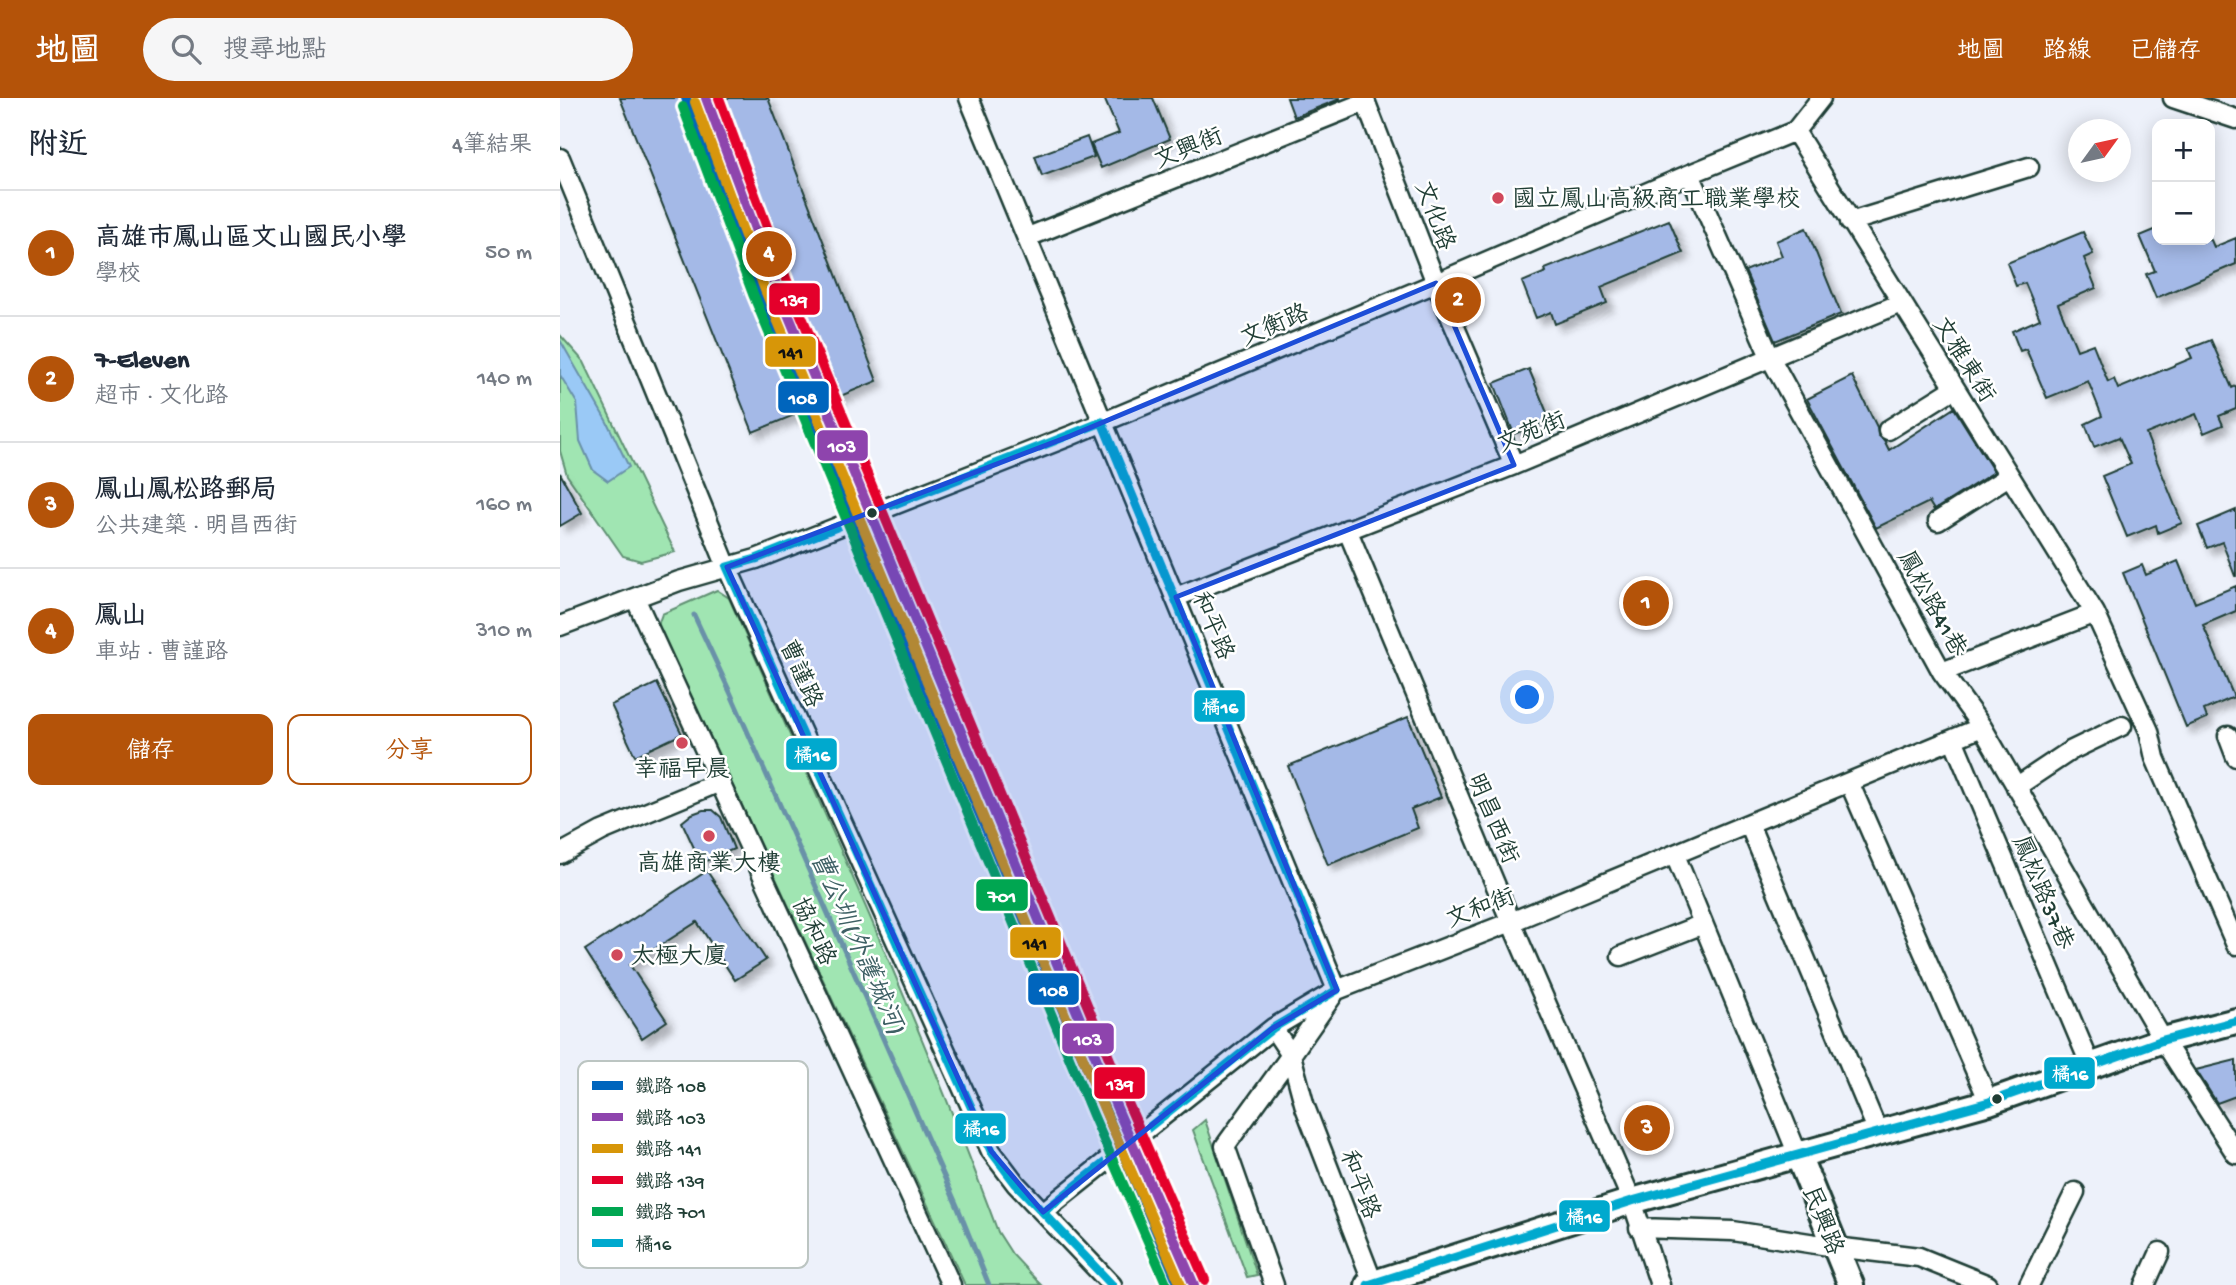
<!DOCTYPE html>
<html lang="zh-TW">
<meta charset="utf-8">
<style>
:root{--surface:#fff;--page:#f6f6f7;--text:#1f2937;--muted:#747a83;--line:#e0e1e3;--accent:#b45309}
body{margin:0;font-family:"Gochi Hand","LXGW WenKai TC",sans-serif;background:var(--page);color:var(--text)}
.controls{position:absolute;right:21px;top:21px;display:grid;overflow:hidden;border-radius:14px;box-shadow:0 4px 18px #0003}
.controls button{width:63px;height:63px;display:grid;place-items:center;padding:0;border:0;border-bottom:2px solid var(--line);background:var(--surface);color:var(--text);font:35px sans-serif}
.compass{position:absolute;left:1508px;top:21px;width:63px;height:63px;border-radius:50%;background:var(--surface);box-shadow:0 4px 18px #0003;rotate:57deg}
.you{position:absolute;left:968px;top:600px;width:24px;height:24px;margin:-18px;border:5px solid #fff;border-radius:50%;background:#1a73e8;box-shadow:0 0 0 10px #1a73e833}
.badge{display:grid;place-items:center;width:46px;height:46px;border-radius:50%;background:var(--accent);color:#fff;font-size:23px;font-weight:700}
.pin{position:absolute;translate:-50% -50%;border:4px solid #fff;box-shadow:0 2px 7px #0006}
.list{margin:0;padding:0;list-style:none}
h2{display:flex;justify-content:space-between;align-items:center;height:91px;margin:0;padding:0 28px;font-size:30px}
h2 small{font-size:23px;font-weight:400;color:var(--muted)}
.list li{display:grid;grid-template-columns:46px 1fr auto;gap:21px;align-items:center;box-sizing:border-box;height:126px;padding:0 28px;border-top:2px solid var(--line)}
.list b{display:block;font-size:26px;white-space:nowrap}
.list p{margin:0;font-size:23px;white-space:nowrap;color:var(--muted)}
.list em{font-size:23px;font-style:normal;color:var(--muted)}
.actions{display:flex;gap:14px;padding:21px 28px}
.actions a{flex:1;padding:16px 0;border:2px solid var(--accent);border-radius:14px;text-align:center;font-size:24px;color:var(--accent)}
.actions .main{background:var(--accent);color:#fff}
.icon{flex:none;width:38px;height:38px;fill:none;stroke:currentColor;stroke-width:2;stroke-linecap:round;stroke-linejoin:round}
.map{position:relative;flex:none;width:1676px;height:1187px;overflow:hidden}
header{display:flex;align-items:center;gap:42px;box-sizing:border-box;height:98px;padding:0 35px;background:var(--accent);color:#fff}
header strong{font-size:33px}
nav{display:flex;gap:38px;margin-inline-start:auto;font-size:24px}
.search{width:490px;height:63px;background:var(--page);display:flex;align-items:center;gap:18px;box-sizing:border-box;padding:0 24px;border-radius:38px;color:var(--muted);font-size:26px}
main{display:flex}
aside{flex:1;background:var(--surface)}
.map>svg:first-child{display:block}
.green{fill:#a0e5b2;stroke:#609173;stroke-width:2}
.water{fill:#9ac9f6;stroke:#6991a8;stroke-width:2}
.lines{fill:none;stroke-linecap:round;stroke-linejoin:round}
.stream{stroke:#6991a8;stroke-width:5}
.building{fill:#a4b9e7;stroke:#1f3d34;stroke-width:2;filter:url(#shadow)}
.street-casing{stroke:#1f3d34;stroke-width:23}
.secondary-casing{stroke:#1f3d34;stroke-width:30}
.street{stroke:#fff;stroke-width:18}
.secondary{stroke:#fff;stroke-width:24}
.bus-1-casing{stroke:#fff;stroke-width:14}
.bus-1{stroke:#00a9ce;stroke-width:9}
.rail-1-casing{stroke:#fff;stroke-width:16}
.rail-2-casing{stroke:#fff;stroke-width:16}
.rail-3-casing{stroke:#fff;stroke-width:16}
.rail-4-casing{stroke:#fff;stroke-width:16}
.rail-5-casing{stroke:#fff;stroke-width:16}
.rail-1{stroke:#0065bd;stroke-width:10}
.rail-2{stroke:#8e44ad;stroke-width:10}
.rail-3{stroke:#d79608;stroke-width:10}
.rail-4{stroke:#e4002b;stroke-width:10}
.rail-5{stroke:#00a651;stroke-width:10}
.marked{fill:#1d4ed8;fill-opacity:0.2;stroke:#1d4ed8;stroke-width:5;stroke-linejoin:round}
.poi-dot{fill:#d1495b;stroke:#fff;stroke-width:2.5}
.bus-dot{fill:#1f3d34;stroke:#fff;stroke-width:2.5}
.labels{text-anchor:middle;stroke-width:5;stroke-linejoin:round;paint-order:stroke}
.street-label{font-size:24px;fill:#1f3d34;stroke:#fff}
.poi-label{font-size:24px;fill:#1f3d34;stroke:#fff;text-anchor:start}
.water-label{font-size:26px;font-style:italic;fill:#3e6064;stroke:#fff}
.key{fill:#fff;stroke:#bcc5c2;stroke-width:2}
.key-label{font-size:19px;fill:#1f3d34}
.line-badge{stroke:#fff;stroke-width:2.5}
.badge-label{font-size:19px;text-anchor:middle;font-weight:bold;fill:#fff}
.pale-badge-label{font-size:19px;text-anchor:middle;font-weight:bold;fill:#111}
</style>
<header>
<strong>地圖</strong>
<div class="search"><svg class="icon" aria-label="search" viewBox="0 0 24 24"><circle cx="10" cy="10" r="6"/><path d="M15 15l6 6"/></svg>搜尋地點</div>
<nav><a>地圖</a><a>路線</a><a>已儲存</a></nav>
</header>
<main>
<aside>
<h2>附近<small>4筆結果</small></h2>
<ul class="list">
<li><span class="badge">1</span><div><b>高雄市鳳山區文山國民小學</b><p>學校</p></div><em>50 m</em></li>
<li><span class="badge">2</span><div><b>7-Eleven</b><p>超市 · 文化路</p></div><em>140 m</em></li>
<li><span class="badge">3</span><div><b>鳳山鳳松路郵局</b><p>公共建築 · 明昌西街</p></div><em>160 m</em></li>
<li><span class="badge">4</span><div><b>鳳山</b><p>車站 · 曹謹路</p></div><em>310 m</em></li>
</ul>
<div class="actions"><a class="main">儲存</a><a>分享</a></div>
</aside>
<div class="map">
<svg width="1676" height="1187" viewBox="0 0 1676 1187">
<defs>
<filter id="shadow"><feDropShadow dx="6" dy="6" stdDeviation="3.5" flood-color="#0004"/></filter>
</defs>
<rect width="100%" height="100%" fill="#edf1fa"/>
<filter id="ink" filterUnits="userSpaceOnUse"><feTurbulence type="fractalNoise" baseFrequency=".0143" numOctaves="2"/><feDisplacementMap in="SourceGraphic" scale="14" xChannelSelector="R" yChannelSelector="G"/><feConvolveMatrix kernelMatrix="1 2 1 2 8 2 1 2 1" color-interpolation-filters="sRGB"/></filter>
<g filter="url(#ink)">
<!-- green -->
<path class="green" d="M0,237l24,27 91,190 -34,9 -18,-5 -56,-81 -7,-24z
M157,492l12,8c93,210 189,419 269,634l14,22 29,31h-76l-307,-660 4,-11z
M645,1022l52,155 -10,2 -54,-147z"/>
<!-- water -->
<path class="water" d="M0,242l47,82 22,45 -21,14 -15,-11 -13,-29 -3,-38 -17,-28z"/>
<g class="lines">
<!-- stream -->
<path class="stream" d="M134,517l36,77 228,516 31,77"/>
</g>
<!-- building -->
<path class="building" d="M60,0h148l109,283 -124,51z
M544,0h49l17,41 -69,29 -10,-24 28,-11z
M727,0h53v1l-46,18z
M527,39l7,20 -52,19 -7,-20z
M1109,122l14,33 -82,34 6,16 -52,21 -4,-12 -15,6 -14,-36 24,-10 -1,-3z
M1246,130l35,86 -66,27 -30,-70 37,-15 -6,-15z
M1597,131v11h54l3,7 22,-9v26l-80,34 -10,-24 9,-3 -15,-35z
M1523,134l10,22 -9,4 12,30 -38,16 19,46 16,-6 15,38 6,-3 4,10 74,-31 -4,-9 23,-9 21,48 4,-2v23l-17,7 4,9 -19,8 -8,-19 -50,20 36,89 -24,10 -2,-8 -29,12 -25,-61 29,-12 -12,-27 -25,10 -9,-23 17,-8 -14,-35 -41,17 -21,-49 -6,2 -8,-20 28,-12 -15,-36 -9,3 -9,-23z
M969,271l21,51 -36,14 -20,-51z
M1292,278l25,51 1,8 6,5 5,10 65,-42 40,64 -60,38 -5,-8 -53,26 -69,-129z
M0,375l22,40 -22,13z
M1676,412v66h-1l-13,-34 -15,6 -9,-22z
M1618,463l17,42 41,-17v25l-33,14 31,72 -30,13 3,8 -21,9 -63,-154 19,-8 4,10z
M97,585l25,51 -47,22 -24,-51z
M848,619l33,80 -30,12 7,19 -90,37 -40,-99z
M143,712h10l8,7 13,32 -33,14 -19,-41 10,-8z
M147,773l59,89 -31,20 -38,-58 -67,43 37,56 -25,17 -57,-88z
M1676,962v36l-19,7 -21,-33z"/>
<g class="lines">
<defs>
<path id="street" d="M409,0l368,892
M804,0l72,185 78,182
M1613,0l63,21
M1235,33l300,482
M0,60l167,409 264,584 25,33 96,101
M1130,76l81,185 171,313 40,55 181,313 73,114
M1290,124l179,-55
M468,139l337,-135
M1328,332l67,-42
M1378,423l71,-45
M787,431l164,393 121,279 28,84
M616,499l338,-132 387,-162
M75,500l316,687
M0,528l119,-45 77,-22 314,-123 366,-153 254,-109 105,-43 26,-33
M1382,574l153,-59 54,118 6,27 81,187
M1668,638l8,21
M1393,641l137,325
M1289,684l140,320
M1456,689l54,-36 52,-25
M1189,726l129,308
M0,756l42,-23 118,-49
M1115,757l123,300
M1061,858l82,-32
M773,897l-42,60 14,52 68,176
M713,930l18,27 -66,91 49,139
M483,1114l230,-184 64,-38 174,-68 471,-195
M1079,1130l94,3 102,16 84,10 69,28
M1469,1187l46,-93
M1585,1187l15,-33"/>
<path id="secondary" d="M1238,1057l53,130
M808,1187l264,-84 357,-99 174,-62 73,-19"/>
</defs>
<!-- street casing -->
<use href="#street" class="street-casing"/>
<!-- secondary casing -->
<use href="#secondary" class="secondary-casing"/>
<!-- street -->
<use href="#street" class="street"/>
<!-- secondary -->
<use href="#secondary" class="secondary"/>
<defs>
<path id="bus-1" d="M542,324l235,568
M167,469l264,584 25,33 96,101
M167,469l29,-8 346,-137
M483,1114l230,-184 64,-38
M808,1187l264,-84 357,-99 174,-62 73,-19"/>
</defs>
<!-- bus-1 casing -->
<use href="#bus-1" class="bus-1-casing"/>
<!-- bus-1 -->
<use href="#bus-1" class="bus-1"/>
<defs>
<path id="rail-1" d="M126,0l72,192 421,995"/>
<path id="rail-2" d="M146,0l70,187 340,821 78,179"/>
<path id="rail-3" d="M135,4l70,188 340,821 76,174"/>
<path id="rail-4" d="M159,0l68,183 340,820 78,179"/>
<path id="rail-5" d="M123,9l70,187 340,821 74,170"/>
</defs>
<!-- rail-1 casing -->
<use href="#rail-1" class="rail-1-casing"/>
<!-- rail-2 casing -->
<use href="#rail-2" class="rail-2-casing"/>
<!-- rail-3 casing -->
<use href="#rail-3" class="rail-3-casing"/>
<!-- rail-4 casing -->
<use href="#rail-4" class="rail-4-casing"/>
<!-- rail-5 casing -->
<use href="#rail-5" class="rail-5-casing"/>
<!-- rail-1 -->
<use href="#rail-1" class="rail-1"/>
<!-- rail-2 -->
<use href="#rail-2" class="rail-2"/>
<!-- rail-3 -->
<use href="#rail-3" class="rail-3"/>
<!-- rail-4 -->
<use href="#rail-4" class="rail-4"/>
<!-- rail-5 -->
<use href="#rail-5" class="rail-5"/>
</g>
</g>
<!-- marked area -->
<path class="marked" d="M876,185l78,182 -338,132 161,393 -64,38 -230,184 -52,-61 -264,-584 343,-131z"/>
<!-- markers -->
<g class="poi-dot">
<circle cx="938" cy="100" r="7"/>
<circle cx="122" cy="645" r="7"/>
<circle cx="149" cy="738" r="7"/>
<circle cx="57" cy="857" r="7"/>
</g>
<g class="bus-dot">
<circle cx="312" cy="415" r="6"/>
<circle cx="1437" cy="1001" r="6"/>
</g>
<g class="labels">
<!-- street labels -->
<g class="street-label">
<text transform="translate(628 49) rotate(-22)" y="8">文興街</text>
<text transform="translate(876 117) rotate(69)" y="8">文化路</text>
<text transform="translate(714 226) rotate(-23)" y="8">文衡路</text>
<text transform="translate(1405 261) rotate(58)" y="8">文雅東街</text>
<text transform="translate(971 333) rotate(-22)" y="8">文苑街</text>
<text transform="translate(1373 505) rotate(61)" y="8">鳳松路41巷</text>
<text transform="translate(654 527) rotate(67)" y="8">和平路</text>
<text transform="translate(242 575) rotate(66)" y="8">曹謹路</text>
<text transform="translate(934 720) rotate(67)" y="8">明昌西街</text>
<text transform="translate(1484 794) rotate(67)" y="8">鳳松路37巷</text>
<text transform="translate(920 809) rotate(-21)" y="8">文和街</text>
<text transform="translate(255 833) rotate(65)" y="8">協和路</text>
<text transform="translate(801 1086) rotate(69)" y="8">和平路</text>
<text transform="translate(1264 1122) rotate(68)" y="8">民興路</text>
</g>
<!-- poi labels -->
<g class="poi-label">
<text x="952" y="108">國立鳳山高級商工職業學校</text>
<text x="122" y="678" text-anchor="middle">幸福早晨</text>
<text x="149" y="772" text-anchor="middle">高雄商業大樓</text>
<text x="71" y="865">太極大廈</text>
</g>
<!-- water labels -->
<g class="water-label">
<text transform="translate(299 844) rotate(66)" y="9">曹公圳(外護城河)</text>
</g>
</g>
<!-- legend -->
<rect x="18" y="963" width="230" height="207" rx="10" class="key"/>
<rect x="32" y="983" width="31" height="9" fill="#0065bd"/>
<rect x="32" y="1015" width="31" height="8" fill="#8e44ad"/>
<rect x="32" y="1046" width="31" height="9" fill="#d79608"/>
<rect x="32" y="1078" width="31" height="8" fill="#e4002b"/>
<rect x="32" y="1109" width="31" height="9" fill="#00a651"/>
<rect x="32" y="1141" width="31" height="8" fill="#00a9ce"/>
<g class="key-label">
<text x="75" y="994">鐵路 108</text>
<text x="75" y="1026">鐵路 103</text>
<text x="75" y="1057">鐵路 141</text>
<text x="75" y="1089">鐵路 139</text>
<text x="75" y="1120">鐵路 701</text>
<text x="75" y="1152">橘16</text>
</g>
<g class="line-badge">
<rect x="208" y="184" width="53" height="34" rx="7" fill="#e4002b"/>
<rect x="204" y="237" width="53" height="33" rx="7" fill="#d79608"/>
<rect x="217" y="282" width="53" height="34" rx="7" fill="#0065bd"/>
<rect x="256" y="331" width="53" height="33" rx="7" fill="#8e44ad"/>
<rect x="633" y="591" width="53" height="34" rx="7" fill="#00a9ce"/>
<rect x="225" y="639" width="53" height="34" rx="7" fill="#00a9ce"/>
<rect x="415" y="780" width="54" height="34" rx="7" fill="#00a651"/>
<rect x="449" y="828" width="53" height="33" rx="7" fill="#d79608"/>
<rect x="467" y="874" width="53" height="34" rx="7" fill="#0065bd"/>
<rect x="501" y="924" width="54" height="33" rx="7" fill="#8e44ad"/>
<rect x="1483" y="958" width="53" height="34" rx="7" fill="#00a9ce"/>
<rect x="533" y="968" width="53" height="34" rx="7" fill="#e4002b"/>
<rect x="394" y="1014" width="53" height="33" rx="7" fill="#00a9ce"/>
<rect x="998" y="1101" width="53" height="34" rx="7" fill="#00a9ce"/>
</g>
<g class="badge-label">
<text x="234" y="208">139</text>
<text x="243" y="306">108</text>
<text x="282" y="354">103</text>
<text x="660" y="615">橘16</text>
<text x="252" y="663">橘16</text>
<text x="442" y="804">701</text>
<text x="494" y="898">108</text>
<text x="528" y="947">103</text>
<text x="1510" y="982">橘16</text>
<text x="560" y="992">139</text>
<text x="421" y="1037">橘16</text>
<text x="1024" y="1125">橘16</text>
</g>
<g class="pale-badge-label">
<text x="231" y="260">141</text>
<text x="475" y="851">141</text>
</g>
</svg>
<div class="controls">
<button>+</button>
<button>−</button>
</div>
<svg class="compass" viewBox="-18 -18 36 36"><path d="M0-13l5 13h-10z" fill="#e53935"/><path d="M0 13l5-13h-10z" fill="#747a83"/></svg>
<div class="you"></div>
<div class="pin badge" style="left:1086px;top:505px">1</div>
<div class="pin badge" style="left:898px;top:202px">2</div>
<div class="pin badge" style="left:1087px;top:1030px">3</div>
<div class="pin badge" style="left:209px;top:156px">4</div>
</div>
</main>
